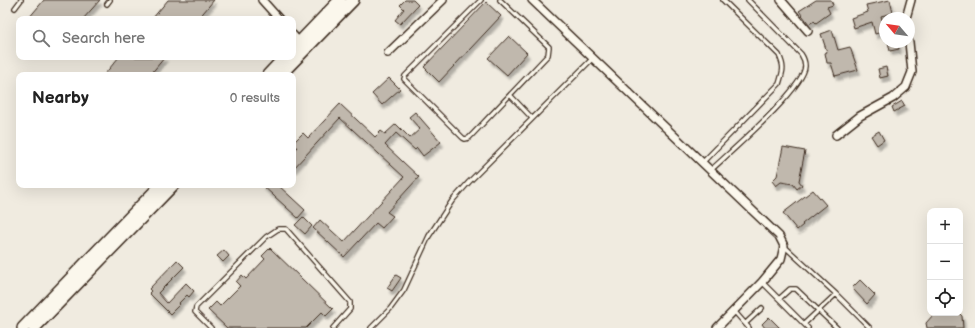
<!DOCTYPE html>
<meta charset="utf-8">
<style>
:root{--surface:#fff;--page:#f6f6f6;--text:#222;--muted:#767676;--line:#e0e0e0}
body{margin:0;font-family:"Balsamiq Sans",sans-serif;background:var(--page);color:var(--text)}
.controls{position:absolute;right:12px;bottom:12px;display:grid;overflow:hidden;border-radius:8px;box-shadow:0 4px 16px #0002}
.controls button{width:36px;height:36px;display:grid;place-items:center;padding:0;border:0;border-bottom:1px solid var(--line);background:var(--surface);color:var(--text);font:20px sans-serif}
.compass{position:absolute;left:879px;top:12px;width:36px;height:36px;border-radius:50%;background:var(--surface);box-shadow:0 4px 16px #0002;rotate:299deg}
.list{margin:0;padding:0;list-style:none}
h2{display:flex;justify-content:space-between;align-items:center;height:52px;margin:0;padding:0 16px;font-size:17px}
h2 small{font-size:13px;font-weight:400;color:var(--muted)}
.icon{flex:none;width:22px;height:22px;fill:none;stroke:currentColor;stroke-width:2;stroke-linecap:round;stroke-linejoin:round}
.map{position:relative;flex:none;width:975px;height:328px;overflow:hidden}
.search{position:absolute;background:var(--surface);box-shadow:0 4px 16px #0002;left:16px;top:16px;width:280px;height:44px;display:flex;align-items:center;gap:10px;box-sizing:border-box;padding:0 14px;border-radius:8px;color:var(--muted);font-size:15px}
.panel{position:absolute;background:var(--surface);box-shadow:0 4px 16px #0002;left:16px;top:72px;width:280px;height:116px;border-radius:8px}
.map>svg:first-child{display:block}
.building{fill:#c0b8ad;stroke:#3b2a1e;filter:url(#shadow)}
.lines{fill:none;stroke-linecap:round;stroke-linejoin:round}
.service-casing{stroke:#3b2a1e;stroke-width:6}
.minor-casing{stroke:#3b2a1e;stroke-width:10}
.trunk-casing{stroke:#3b2a1e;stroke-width:14}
.service{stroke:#fbf7ec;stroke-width:3.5}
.minor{stroke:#fbf7ec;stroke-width:7}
.trunk{stroke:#fbf7ec;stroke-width:11}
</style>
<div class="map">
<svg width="975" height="328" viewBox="0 0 975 328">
<defs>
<filter id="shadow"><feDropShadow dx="2.5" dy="4.5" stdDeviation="1" flood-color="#0004"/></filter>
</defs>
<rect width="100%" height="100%" fill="#f0ebe0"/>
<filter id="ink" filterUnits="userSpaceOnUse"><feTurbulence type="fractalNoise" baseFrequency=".025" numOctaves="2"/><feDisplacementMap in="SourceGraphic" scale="8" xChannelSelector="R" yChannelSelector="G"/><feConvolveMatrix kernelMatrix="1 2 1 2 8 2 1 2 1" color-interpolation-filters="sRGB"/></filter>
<g filter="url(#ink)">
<!-- building -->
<path class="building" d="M44,0h56l-17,19h-55z
M168,0h46l-16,19h-46z
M405,0h8l5,5 -18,19 -5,-4 9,-11 -4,-4z
M816,0h15l2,5 -6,2 3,6 -14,10 -2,-2 -5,3 -10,-13z
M890,0l3,13 -12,3 4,15 -10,3 -3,-12 -18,6 -3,-10 17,-6 -2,-7z
M486,2l15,14 -62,66 -15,-15z
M832,30l6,20 12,-3 8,23 -23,6 -4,-13h-4l-2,-10 2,-1 -6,-18z
M509,36l18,17 -20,22 -19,-17z
M888,42h10l1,7 -9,2z
M119,57h46l-15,18h-46z
M886,67l2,9 -8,2 -2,-9z
M389,78l11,11 -18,16 -10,-11z
M902,101l3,5 -11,6 -2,-5z
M340,104l35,33 6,-6 4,3 11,-10 14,14 10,-9 -11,-12 6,-5 26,30 -18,14 -6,-8 -2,2 -19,-17 -11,12 34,32 -32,35 6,4 -11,12 -6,-5 -32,34 -31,-29 7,-8 24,22 60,-65 -64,-59 -47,51v-17l4,-4 -4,-5 10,-10 5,5z
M879,131l5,9 -7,5 -6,-9z
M783,147l22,4 -6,30 3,4 -5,4 -4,-5 -12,-2 -5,4 -4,-5 5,-5z
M262,185h16l27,25 -7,8z
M813,190l13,15 -24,19 1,1 -6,5 -14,-17z
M303,217l9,9 -7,8 -10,-9z
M270,248l63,61 -7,7 -4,-4 -16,16h-79l-19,-18 8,-8 4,4 20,-20 -4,-4 6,-7 4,4 19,-20 -3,-3z
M224,250l5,6 -6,6 -6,-6z
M177,260l7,7 -26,26 9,10 19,-20 8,8 -5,6 -2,-2 -8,8 1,1 -10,10 -21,-21 2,-2 -2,-2z
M396,275l5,3 -9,13 -5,-3z
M860,280l15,15 -8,9 -15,-16z
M933,313h26l3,3 1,12h-36l-1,-5 7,-8z
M769,317l11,11h-15l-3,-4z"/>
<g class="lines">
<defs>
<path id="service" d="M481,0l-76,76 -1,3 59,59 2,1 4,-1 79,-83 1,-8 -49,-47
M107,4l3,-4
M15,8l6,-8
M510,95l22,23
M702,163l77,-79c4,-13 6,-16 0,-29l-56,-55
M711,170c18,-17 94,-82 94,-104 0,-4 -2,-9 -4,-12l-53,-54
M784,246l52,48 34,34
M762,282l46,46
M779,299l11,-10h6l41,39
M734,311l15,17
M746,323l16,-15
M804,324l32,-30
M211,328l-16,-16 1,-5 70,-70 12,-8h8l64,73v7l-17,19
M371,328l19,-19 14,-19 25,-54 23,-35 17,-19 124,-124"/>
<path id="minor" d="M262,0l17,19
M532,0l247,236 5,10 -3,13 -19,23 -45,46
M781,0l27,31
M906,18l5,-18
M293,35l6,7
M388,53l55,-53
M836,135l24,-19 33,-18 13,-11 6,-15 -3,-30"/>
<path id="trunk" d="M293,49l47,-49
M268,75l17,-18
M280,75l73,-75
M23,328l138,-143
M34,328l139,-143"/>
</defs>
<!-- service casing -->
<use href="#service" class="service-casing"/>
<!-- minor casing -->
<use href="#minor" class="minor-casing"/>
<!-- trunk casing -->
<use href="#trunk" class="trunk-casing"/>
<!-- service -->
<use href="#service" class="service"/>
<!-- minor -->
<use href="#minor" class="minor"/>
<!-- trunk -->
<use href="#trunk" class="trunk"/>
</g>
</g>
</svg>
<div class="controls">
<button>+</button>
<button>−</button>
<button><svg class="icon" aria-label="locate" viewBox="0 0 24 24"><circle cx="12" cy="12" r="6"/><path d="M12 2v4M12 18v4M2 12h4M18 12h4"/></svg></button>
</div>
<svg class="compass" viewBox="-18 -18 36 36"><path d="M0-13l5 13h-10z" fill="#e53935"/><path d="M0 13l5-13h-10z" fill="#767676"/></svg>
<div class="search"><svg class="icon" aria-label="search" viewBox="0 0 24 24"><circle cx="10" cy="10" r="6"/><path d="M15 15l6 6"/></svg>Search here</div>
<section class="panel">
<h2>Nearby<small>0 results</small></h2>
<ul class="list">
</ul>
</section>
</div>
